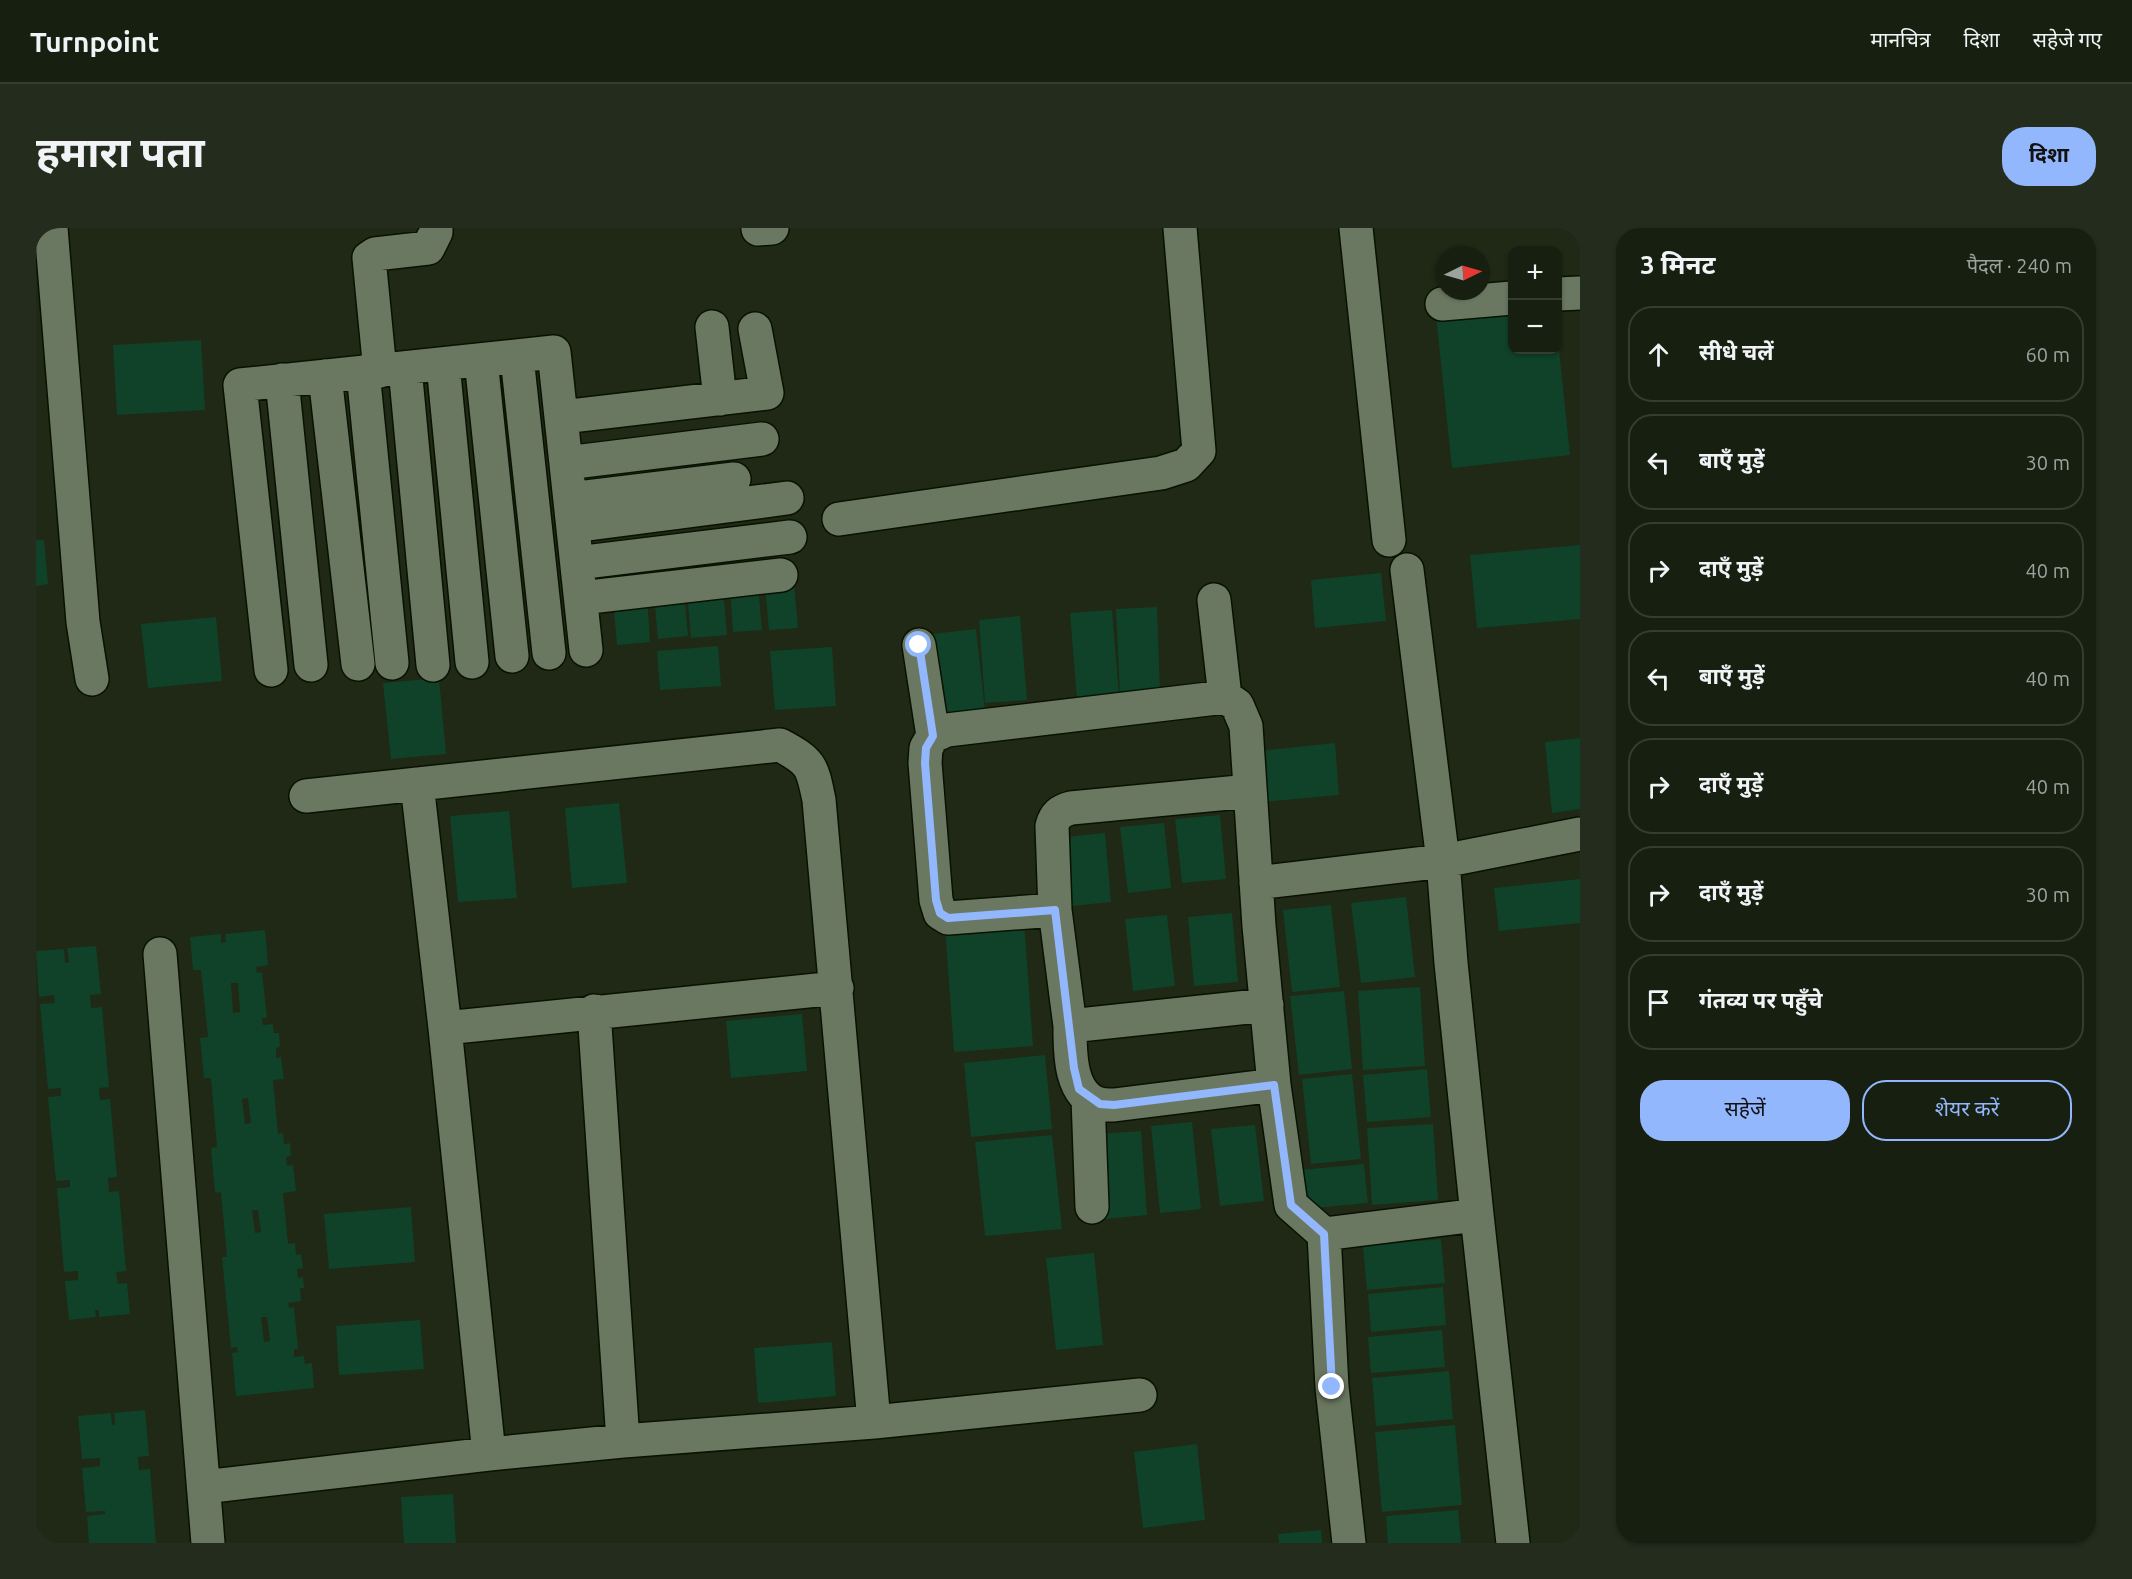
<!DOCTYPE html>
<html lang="hi">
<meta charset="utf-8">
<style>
:root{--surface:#171f10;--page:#242c1e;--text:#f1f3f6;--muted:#9ea29f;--line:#363d30;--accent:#93b7fd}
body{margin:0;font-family:Ubuntu,"Noto Sans Devanagari",sans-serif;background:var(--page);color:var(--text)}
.controls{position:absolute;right:18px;top:18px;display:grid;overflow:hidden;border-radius:12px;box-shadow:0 2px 4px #0004}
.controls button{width:54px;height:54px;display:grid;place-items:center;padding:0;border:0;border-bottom:2px solid var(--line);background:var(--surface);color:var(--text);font:30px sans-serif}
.compass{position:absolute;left:1400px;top:18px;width:54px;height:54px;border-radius:50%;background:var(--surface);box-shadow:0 2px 4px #0004;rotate:85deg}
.stop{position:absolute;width:18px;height:18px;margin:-14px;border:4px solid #93b7fd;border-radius:50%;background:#fff}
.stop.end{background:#93b7fd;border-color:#fff;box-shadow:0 2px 6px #0008}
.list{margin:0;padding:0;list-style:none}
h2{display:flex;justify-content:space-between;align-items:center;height:78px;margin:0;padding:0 24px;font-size:26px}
h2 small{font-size:20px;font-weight:400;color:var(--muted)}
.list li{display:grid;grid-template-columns:39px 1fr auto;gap:18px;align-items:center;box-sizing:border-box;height:96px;margin:0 12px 12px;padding:0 12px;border:2px solid var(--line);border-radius:24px}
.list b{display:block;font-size:22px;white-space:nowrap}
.list em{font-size:20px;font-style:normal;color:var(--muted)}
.actions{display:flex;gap:12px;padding:18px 24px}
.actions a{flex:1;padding:14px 0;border:2px solid var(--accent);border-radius:24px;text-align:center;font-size:21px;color:var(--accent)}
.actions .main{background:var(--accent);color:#111}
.icon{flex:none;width:33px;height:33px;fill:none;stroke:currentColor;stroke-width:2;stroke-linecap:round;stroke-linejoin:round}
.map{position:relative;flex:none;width:1544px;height:1315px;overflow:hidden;border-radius:24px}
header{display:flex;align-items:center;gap:36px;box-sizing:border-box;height:84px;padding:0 30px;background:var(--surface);border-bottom:2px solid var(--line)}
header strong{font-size:28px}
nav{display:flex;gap:33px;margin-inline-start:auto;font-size:21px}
.intro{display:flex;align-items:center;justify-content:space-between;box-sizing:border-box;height:144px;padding:0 36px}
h1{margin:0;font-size:42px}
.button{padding:15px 27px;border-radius:24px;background:var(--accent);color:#111;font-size:21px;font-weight:700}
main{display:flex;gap:36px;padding:0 36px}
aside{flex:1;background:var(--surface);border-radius:24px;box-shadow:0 2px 4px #0004}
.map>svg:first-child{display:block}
.building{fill:#0f4229;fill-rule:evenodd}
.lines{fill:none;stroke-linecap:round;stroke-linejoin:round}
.minor-casing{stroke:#091202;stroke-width:36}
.minor{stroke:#6b7861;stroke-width:33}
.route{stroke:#93b7fd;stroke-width:8}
</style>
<header>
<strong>Turnpoint</strong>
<nav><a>मानचित्र</a><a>दिशा</a><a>सहेजे गए</a></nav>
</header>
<div class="intro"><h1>हमारा पता</h1><a class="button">दिशा</a></div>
<main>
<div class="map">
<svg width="1544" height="1315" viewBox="0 0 1544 1315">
<rect width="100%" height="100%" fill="#1f2915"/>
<!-- building -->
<path class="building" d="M1476,79v43h47l11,105 -118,13 -16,-152z
M165,112l4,70 -88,5 -4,-70z
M0,312h8l4,44 -12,2z
M1544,317v74l-103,9 -7,-73z
M1345,345l5,48 -71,7 -4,-48z
M758,356l4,44 -29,2 -4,-43z
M722,358l4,44 -29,2 -3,-43z
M687,361l4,46 -36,3 -4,-46z
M648,364l4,44 -30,3 -4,-44z
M611,369l3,45 -33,3 -4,-45z
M1121,379l3,87 -40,2 -4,-87z
M1076,382l7,85 -42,4 -7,-86z
M984,388l7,84 -42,3 -6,-83z
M180,389l6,64 -74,7 -7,-64z
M940,401l9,82 -44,4 -9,-81z
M682,418l3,40 -61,4 -3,-39z
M796,419l4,59 -61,4 -5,-59z
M403,450l7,76 -55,5 -8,-76z
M1544,510v71l-28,4 -7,-71z
M1299,515l4,52 -77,7 -5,-51z
M583,575l8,80 -55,5 -7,-80z
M473,583l8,87 -59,4 -8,-86z
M1184,587l6,64 -44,4 -7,-64z
M1128,595l7,65 -43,5 -8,-66z
M1069,605l6,69 -39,4 -7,-69z
M1544,651v44l-81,8 -5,-43z
M1370,669l9,80 -54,6 -10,-80z
M1295,677l9,82 -48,5 -9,-82z
M1196,685l6,69 -44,4 -6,-69z
M1131,687l8,71 -42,5 -8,-72z
M988,693l9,125 -79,6 -9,-126z
M229,702l3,35 -12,2 1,6 5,-1 5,46h-5l1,7 10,-1 1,9h5l1,14 -4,1v10l5,-1 3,22 -11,1 5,54 5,-1 1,11 6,-1 1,13 -5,1 1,9 6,-1 3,26 -13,2 5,51 7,-1 1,12 5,-1 2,14 -6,1 1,9 5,-1 1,11h-4l1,13 -13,2 1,5 5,-1 4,42h-4v8l10,-1 1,8 7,-1 2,25 -78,8 -4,-43 6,-1 -1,-5 -6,1 -9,-91h5l-6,-65 -6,1 -4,-45 6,-1 -6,-69h-7l-4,-40 8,-1 -7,-67h-8l-3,-33 31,-3v9l5,-1 -1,-8zM195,755h7l2,29 -7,1zM212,870l3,25 -6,1 -3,-25zM216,982h6l3,22 -6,1zM225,1089h6l3,24 -6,1z
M60,718l5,48 -11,1 1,13 11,-1 7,80 -10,1 1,12 10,-1 7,78 -9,1 1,14 10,-1 7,80 -10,1 2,12 9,-1 3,31 -31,3v-7h-4l1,7 -27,3 -4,-39 13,-1v-9l-14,1 -7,-84 13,-1v-7l-14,1 -8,-84 13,-1v-8l-13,1 -8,-85 15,-1 -1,-8 -15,2 -3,-46 28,-2 1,14 4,-1 -2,-14z
M1384,759l5,79 -62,4 -5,-79z
M1308,763l8,78 -53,6 -9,-79z
M766,786l5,57 -76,7 -5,-57z
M1009,827l7,74 -81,8 -7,-74z
M1391,841l4,48 -64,5 -4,-47z
M1316,846l9,85 -50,5 -9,-85z
M1156,894l9,87 -41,4 -9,-87z
M1397,896l5,76 -66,5 -5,-77z
M1219,897l9,76 -44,5 -9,-77z
M1105,903l6,84 -43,4 -6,-85z
M1016,907l10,94 -77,7 -10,-94z
M1328,936l4,39 -64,6 -4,-39z
M375,979l4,55 -86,7 -5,-55z
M1405,1011l4,44 -78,7 -4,-44z
M1058,1025l9,92 -47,5 -10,-92z
M1407,1059l3,38 -75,7 -3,-38z
M384,1092l4,49 -85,6 -3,-49z
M1406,1102l3,37 -74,6 -3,-36z
M796,1114l4,54 -78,7 -4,-55z
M1413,1143l4,48 -77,7 -4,-48z
M109,1182l4,46 -11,1 1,13 11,-1 6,74h-67l-2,-27 18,-2v-3l-19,1 -4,-44 18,-2v-8l-18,1 -4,-43 33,-3 1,12 3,-1 -1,-11z
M1419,1197l7,80 -80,7 -7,-80z
M1161,1216l8,76 -62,8 -9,-76z
M417,1266l3,49h-52l-3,-46z
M1422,1282l3,33h-73l-2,-27z
M1285,1302l1,13h-43l-1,-9z"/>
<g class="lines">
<defs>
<path id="minor" d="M15,0l32,394 9,57
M1320,0l33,312
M722,1l14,-1
M1522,66l22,-1
M1406,76l70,-6
M676,99l8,72
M481,129l32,296
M445,132l31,296
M407,136l29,298
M369,140l28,297
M344,143l-11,-113 6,-4 53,-6 8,-16v-4
M327,144l29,291
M289,148l33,288
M246,152l29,285
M526,189l205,-24 -12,-64
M530,235l196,-24
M534,271l164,-20
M803,291l322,-46 25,-8 13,-14 -19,-223
M537,298l214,-28
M541,335l213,-26
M1371,342l36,291 8,102 26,252 36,328
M545,370l200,-23
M1178,372l11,97
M883,417l14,91 -7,12 -1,15 11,137 4,13 8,5 107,-8
M235,442l-31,-285 314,-33 32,298
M897,508l14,-6 278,-33 12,8 9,21 13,200 15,159 17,120 33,29 8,153 17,156
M381,556l28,244 44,426
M270,568l474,-51c32,17 32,21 39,55l55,622
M1220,655l187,-22 137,-27
M124,726l48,589
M1231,777l-197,21c0,25 -1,70 30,78 4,1 10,1 14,1l160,-20
M558,783l29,430
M1034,798l-15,-116 -3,-84c3,-11 8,-15 19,-18l179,-17
M409,800l392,-40
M1052,870l4,109
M1288,1006l153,-19
M168,1259l285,-33 134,-13 251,-19 266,-27"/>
</defs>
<!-- minor casing -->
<use href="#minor" class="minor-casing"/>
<!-- minor -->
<use href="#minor" class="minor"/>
</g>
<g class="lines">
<!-- route -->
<path class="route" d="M883,417l14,91 -7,12 -1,15 11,137 4,13 8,5 107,-8 19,158 5,21 21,15 14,1 160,-20 17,120 33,29 8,153"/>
</g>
</svg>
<div class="controls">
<button>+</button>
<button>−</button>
</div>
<svg class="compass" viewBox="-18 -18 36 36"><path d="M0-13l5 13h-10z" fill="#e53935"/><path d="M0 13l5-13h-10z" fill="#9ea29f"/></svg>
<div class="stop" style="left:883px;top:417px"></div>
<div class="stop end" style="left:1296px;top:1159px"></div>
</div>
<aside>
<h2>3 मिनट<small>पैदल · 240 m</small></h2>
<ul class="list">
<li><svg class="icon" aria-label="ahead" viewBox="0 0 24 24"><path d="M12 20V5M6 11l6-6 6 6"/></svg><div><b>सीधे चलें</b></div><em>60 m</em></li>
<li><svg class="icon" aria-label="left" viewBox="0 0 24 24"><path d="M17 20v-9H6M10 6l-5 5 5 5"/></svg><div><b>बाएँ मुड़ें</b></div><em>30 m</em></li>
<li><svg class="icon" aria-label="right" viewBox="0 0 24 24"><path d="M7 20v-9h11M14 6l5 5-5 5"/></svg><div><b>दाएँ मुड़ें</b></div><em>40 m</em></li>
<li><svg class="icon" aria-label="left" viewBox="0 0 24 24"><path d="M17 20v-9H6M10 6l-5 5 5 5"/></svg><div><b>बाएँ मुड़ें</b></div><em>40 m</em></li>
<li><svg class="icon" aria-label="right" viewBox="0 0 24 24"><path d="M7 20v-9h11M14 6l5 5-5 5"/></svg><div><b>दाएँ मुड़ें</b></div><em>40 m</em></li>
<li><svg class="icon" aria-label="right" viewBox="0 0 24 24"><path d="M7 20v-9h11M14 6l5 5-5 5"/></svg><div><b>दाएँ मुड़ें</b></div><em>30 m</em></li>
<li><svg class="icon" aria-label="arrive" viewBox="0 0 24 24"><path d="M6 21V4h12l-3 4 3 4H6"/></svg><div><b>गंतव्य पर पहुँचे</b></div></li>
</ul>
<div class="actions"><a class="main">सहेजें</a><a>शेयर करें</a></div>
</aside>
</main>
